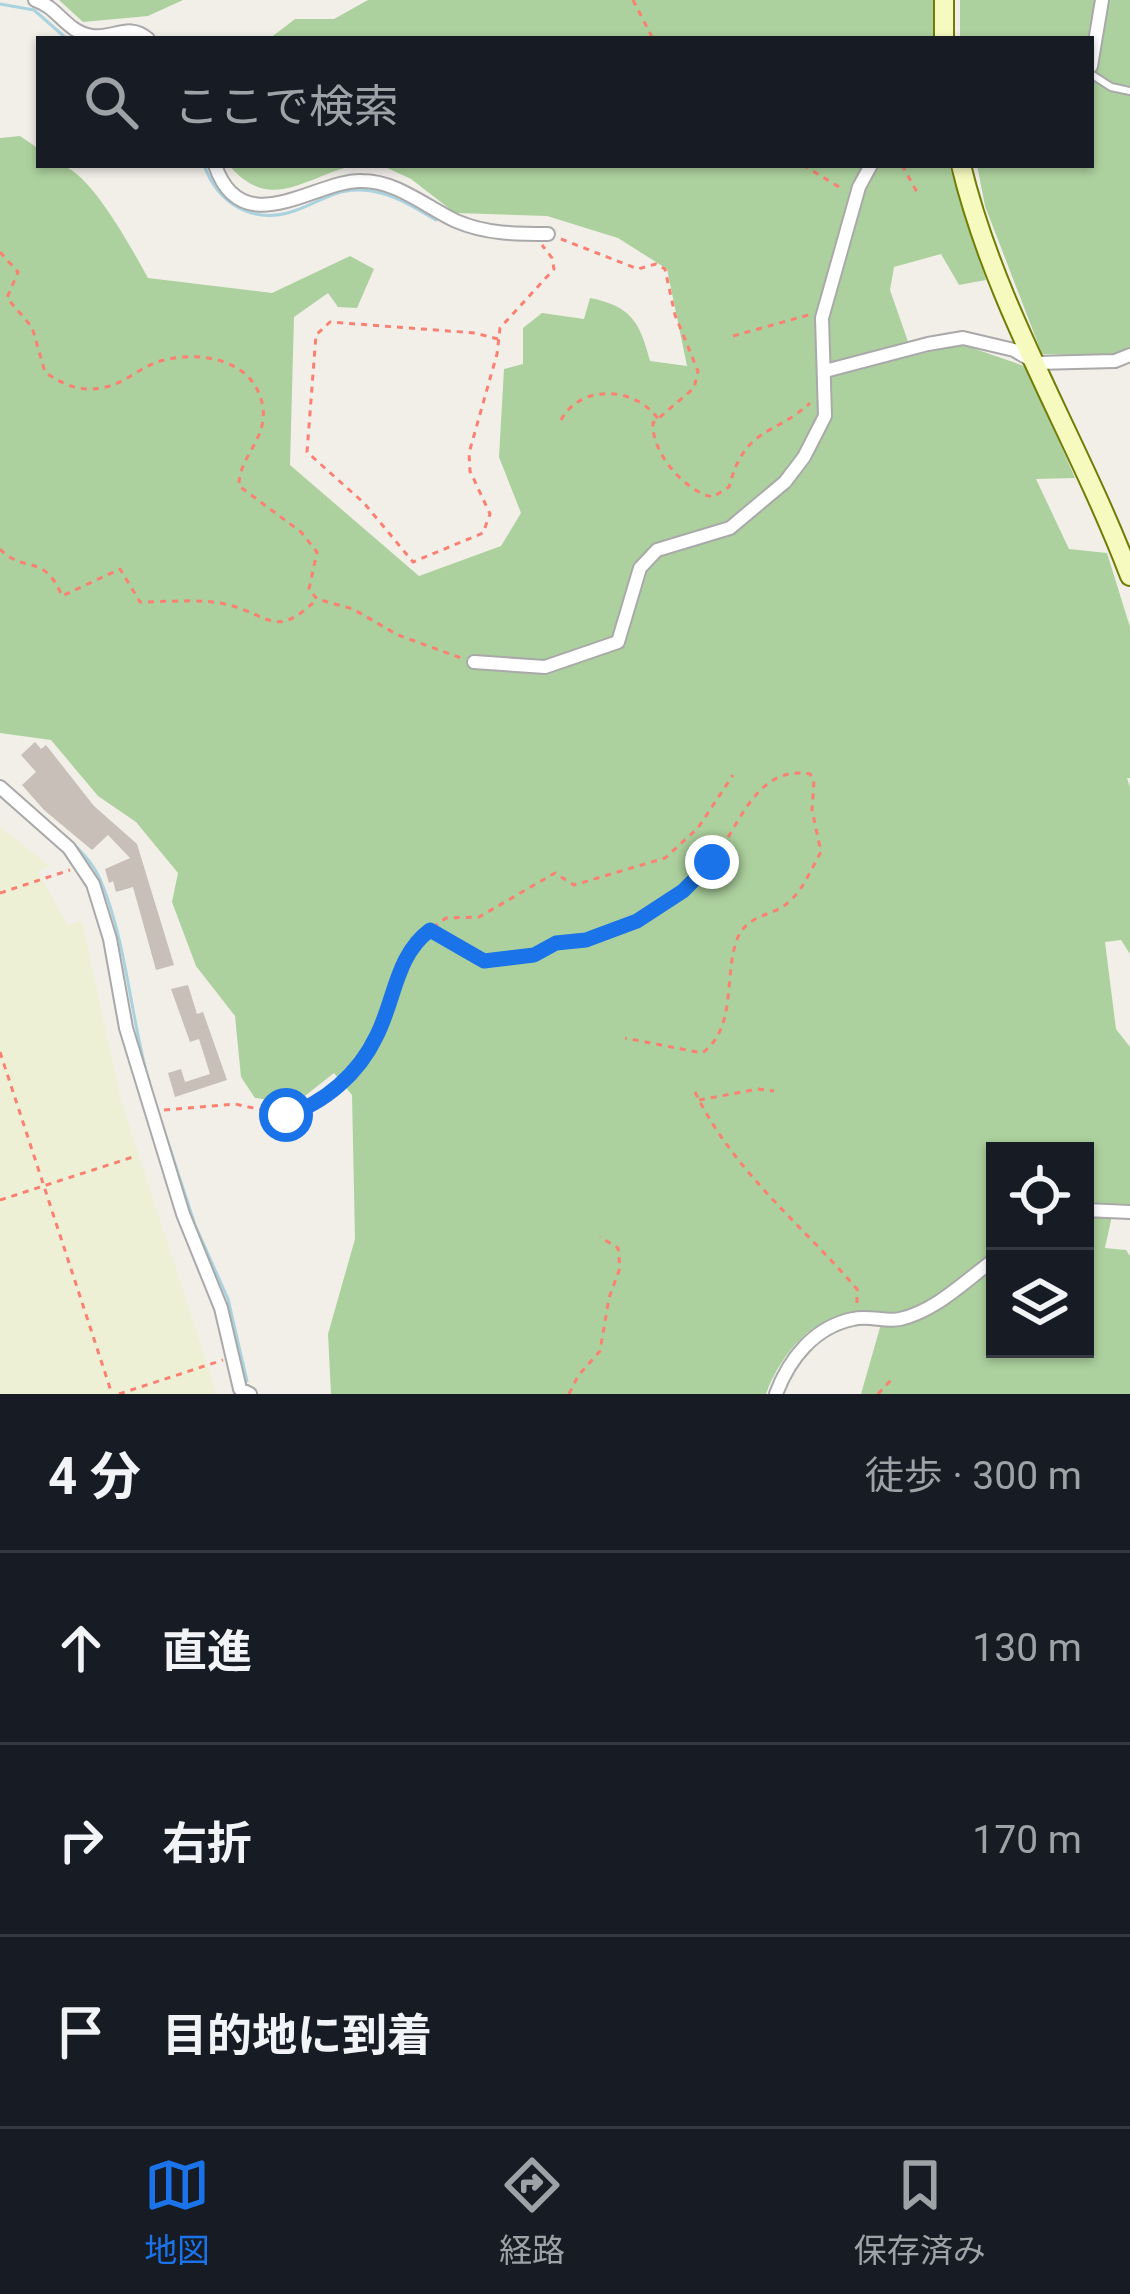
<!DOCTYPE html>
<html lang="ja">
<meta charset="utf-8">
<style>
:root{--surface:#171b24;--page:#242831;--text:#f1f3f6;--muted:#9ea1a6;--line:#363941;--accent:#1a73e8}
body{margin:0;font-family:Roboto,"Noto Sans JP",sans-serif;background:var(--page);color:var(--text)}
.controls{position:absolute;right:36px;bottom:36px;display:grid;overflow:hidden;border-radius:0px;box-shadow:0 3px 9px #0004}
.controls button{width:108px;height:108px;display:grid;place-items:center;padding:0;border:0;border-bottom:3px solid var(--line);background:var(--surface);color:var(--text);font:60px sans-serif}
.stop{position:absolute;width:36px;height:36px;margin:-27px;border:9px solid #1a73e8;border-radius:50%;background:#fff}
.stop.end{background:#1a73e8;border-color:#fff;box-shadow:0 3px 12px #0008}
.list{margin:0;padding:0;list-style:none}
h2{display:flex;justify-content:space-between;align-items:center;height:156px;margin:0;padding:0 48px;font-size:51px}
h2 small{font-size:39px;font-weight:400;color:var(--muted)}
.list li{display:grid;grid-template-columns:78px 1fr auto;gap:36px;align-items:center;box-sizing:border-box;height:192px;padding:0 48px;border-top:3px solid var(--line)}
.list b{display:block;font-size:45px;white-space:nowrap}
.list em{font-size:39px;font-style:normal;color:var(--muted)}
.icon{flex:none;width:66px;height:66px;fill:none;stroke:currentColor;stroke-width:2;stroke-linecap:round;stroke-linejoin:round}
.map{position:relative;flex:none;width:1130px;height:1394px;overflow:hidden}
.search{position:absolute;background:var(--surface);box-shadow:0 3px 9px #0004;left:36px;right:36px;top:36px;height:132px;display:flex;align-items:center;gap:30px;box-sizing:border-box;padding:0 42px;border-radius:0px;color:var(--muted);font-size:45px}
.sheet{height:732px;background:var(--surface)}
nav{display:flex;justify-content:space-around;align-items:center;box-sizing:border-box;height:168px;border-top:3px solid var(--line);background:var(--surface);font-size:33px;color:var(--muted)}
nav a{display:grid;justify-items:center;gap:6px}
nav .on{color:var(--accent)}
.map>svg:first-child{display:block}
.farmland{fill:#eef0d5}
.forest{fill:#add19e;fill-rule:evenodd}
.lines{fill:none;stroke-linecap:round;stroke-linejoin:round}
.stream{stroke:#aad3df;stroke-width:3}
.building{fill:#c7bfb8}
.lane-casing{stroke:#a9a9a9;stroke-width:10}
.street-casing{stroke:#a9a9a9;stroke-width:16}
.secondary-casing{stroke:#707d05;stroke-width:22}
.path{stroke:#fa8072;stroke-width:3;stroke-dasharray:6 6;stroke-linecap:butt}
.lane{stroke:#fff;stroke-width:6}
.street{stroke:#fff;stroke-width:12}
.secondary{stroke:#f7fabf;stroke-width:18}
.route{stroke:#1a73e8;stroke-width:15}
</style>
<div class="map">
<svg width="1130" height="1394" viewBox="0 0 1130 1394">
<rect width="100%" height="100%" fill="#f2efe9"/>
<!-- farmland -->
<path class="farmland" d="M0,827l50,39 -12,6 30,53 14,-4 39,179 96,294h-217z"/>
<!-- forest -->
<path class="forest" d="M59,0h124l-35,16 -65,6z
M368,0h566v39h-665l26,-20h39z
M960,0h170v350l-16,6 -72,-2 -57,-148 -8,-41h114v-126h-131z
M20,136l19,13v16c10,0 20,-2 29,3 28,15 64,81 80,110l124,15 78,-37 24,13 -17,39 -19,-1 -10,-14 -34,24 -4,148 129,111 82,-30 20,-33 -22,-56 5,-88 19,-5v-36l19,-15 42,6 6,-21c41,8 50,24 60,63l37,5 -20,-97 -49,-31 -71,-22 -92,-3 -44,-34 -30,-14h568l37,115 -27,5 -18,-31 -47,13 -4,23 23,66 48,-12 66,23 48,111 -39,1 33,70 38,4 23,74v151h-3l3,9v167l-9,-14 -16,2 11,87 14,18v159h-16l-9,42 21,2 4,6v138h-269l22,-77c-56,-17 -99,28 -117,77h-435l-3,-60 27,-95 -3,-144 -18,-22 -38,30 -41,-5 -14,-21 -6,-61 -39,-50 -24,-64 6,-29 -42,-51 -38,-26 -47,-56 -51,-7v-595zM995,1151h90v198h-90z
M229,165h126c-50,12 -85,49 -126,0z"/>
<g class="lines">
<!-- stream -->
<path class="stream" d="M0,4l34,6 33,29
M204,165c14,39 49,60 90,46 22,-7 39,-21 63,-21 29,-1 55,16 79,30
M64,836c14,12 28,25 36,43 27,63 30,137 49,203
M161,1121l34,104 33,74 19,82"/>
</g>
<!-- building -->
<path class="building" d="M35,742l6,7 5,-4 48,61 43,38 37,121 -18,5 -23,-83 -17,5 -3,-11 -4,2 -4,-14 25,-11 -22,-23 -16,15 -48,-40 -22,-25 14,-13 -15,-17z
M188,985l9,29 6,-2 24,68 -52,17 -7,-24 13,-4 4,13 25,-8 -11,-35 -9,3 -19,-53z"/>
<g class="lines">
<defs>
<path id="lane" d="M1091,74l20,13 19,4"/>
<path id="street" d="M35,0c23,7 31,32 57,36 22,3 37,-14 56,3
M1091,66l11,-66
M215,165c27,80 102,14 147,16 35,0 64,26 94,40 30,13 60,13 92,13
M825,371l103,-27 35,-6 51,12 22,13 79,-2 15,-6
M474,662l71,5 73,-25 22,-74 17,-18 73,-22 55,-46 19,-25 21,-41 -3,-98 37,-131 12,-22
M0,787l69,61 24,36 17,55 16,89 57,186 38,94 19,81 10,5
M1085,1210l45,2
M776,1394c13,-35 38,-67 77,-75 15,-4 32,3 47,0 36,-8 66,-39 95,-60"/>
<path id="secondary" d="M944,0v39
M961,165c35,145 116,272 169,411"/>
</defs>
<!-- lane casing -->
<use href="#lane" class="lane-casing"/>
<!-- street casing -->
<use href="#street" class="street-casing"/>
<!-- secondary casing -->
<use href="#secondary" class="secondary-casing"/>
<!-- path -->
<path class="path" d="M633,0l20,39
M803,165l41,25
M902,165l16,29
M561,239l77,30 18,-5 9,5 10,46 23,56 -4,17 -41,35c-2,29 32,69 60,74l16,-10c16,-61 44,-50 81,-84
M0,252l18,20 -11,26 25,29 13,45c18,13 37,21 61,15 18,-4 34,-19 51,-25 40,-13 99,-4 106,46 4,32 -25,50 -24,78l62,46 16,20 -8,37 8,10 36,10 45,26 63,23
M733,336l79,-22
M498,339l-23,-6 -145,-11 -14,13 -9,117 57,51 49,59 70,-29 7,-19 -20,-43 -1,-18 28,-99 3,-26 54,-59 -2,-11 -10,-13
M561,420c20,-37 75,-33 97,-1
M0,549c23,25 44,3 62,47l58,-27 20,33c28,0 62,-4 89,3 42,11 46,34 87,-5
M0,893l70,-23
M430,930c18,8 35,26 55,31 25,6 50,-9 71,-18 14,-6 30,-1 45,-7 40,-16 77,-38 107,-70 30,-33 45,-102 102,-92l4,6 -2,30 9,42c-9,15 -17,36 -30,48 -16,17 -41,12 -53,37 -15,35 0,91 -36,116l-77,-15
M0,1052l112,342
M695,1092c38,79 106,132 162,197v17
M699,1100l59,-11 16,2
M164,1110l71,-6 51,11 18,-5 47,-34 26,-40 28,-76 19,-26 22,-16 33,-1 76,-44 19,12 91,-27 33,-30 35,-53
M0,1200l133,-43
M119,1394l104,-34
M569,1394l9,-18 22,-25 9,-53 11,-30 -2,-20 -18,-11
M878,1394l14,-15"/>
<!-- lane -->
<use href="#lane" class="lane"/>
<!-- street -->
<use href="#street" class="street"/>
<!-- secondary -->
<use href="#secondary" class="secondary"/>
</g>
<g class="lines">
<!-- route -->
<path class="route" d="M286,1115c38,-11 73,-42 90,-78 19,-36 19,-81 54,-107l54,31 50,-6 22,-12 30,-3 51,-19 46,-30 29,-29"/>
</g>
</svg>
<div class="controls">
<button><svg class="icon" aria-label="locate" viewBox="0 0 24 24"><circle cx="12" cy="12" r="6"/><path d="M12 2v4M12 18v4M2 12h4M18 12h4"/></svg></button>
<button><svg class="icon" aria-label="layers" viewBox="0 0 24 24"><path d="M12 4l9 5-9 5-9-5zM3 14l9 5 9-5"/></svg></button>
</div>
<div class="stop" style="left:286px;top:1115px"></div>
<div class="stop end" style="left:712px;top:862px"></div>
<div class="search"><svg class="icon" aria-label="search" viewBox="0 0 24 24"><circle cx="10" cy="10" r="6"/><path d="M15 15l6 6"/></svg>ここで検索</div>
</div>
<section class="sheet">
<h2>4 分<small>徒歩 · 300 m</small></h2>
<ul class="list">
<li><svg class="icon" aria-label="ahead" viewBox="0 0 24 24"><path d="M12 20V5M6 11l6-6 6 6"/></svg><div><b>直進</b></div><em>130 m</em></li>
<li><svg class="icon" aria-label="right" viewBox="0 0 24 24"><path d="M7 20v-9h11M14 6l5 5-5 5"/></svg><div><b>右折</b></div><em>170 m</em></li>
<li><svg class="icon" aria-label="arrive" viewBox="0 0 24 24"><path d="M6 21V4h12l-3 4 3 4H6"/></svg><div><b>目的地に到着</b></div></li>
</ul>
</section>
<nav>
<a class="on"><svg class="icon" aria-label="map" viewBox="0 0 24 24"><path d="M3 6l6-2 6 2 6-2v14l-6 2-6-2-6 2zM9 4v14M15 6v14"/></svg>地図</a>
<a><svg class="icon" aria-label="directions" viewBox="0 0 24 24"><path d="M12 3l9 9-9 9-9-9zM9 14v-3h6M13 9l2 2-2 2"/></svg>経路</a>
<a><svg class="icon" aria-label="saved" viewBox="0 0 24 24"><path d="M7 4h10v16l-5-4-5 4z"/></svg>保存済み</a>
</nav>
